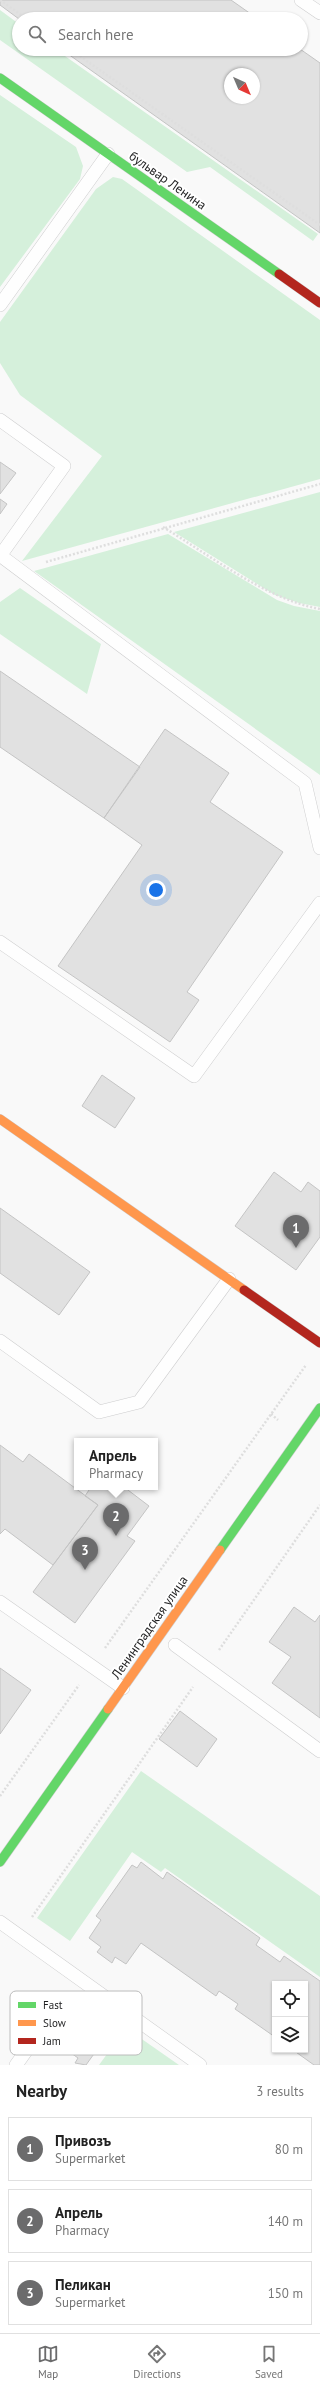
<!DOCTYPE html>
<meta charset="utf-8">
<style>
:root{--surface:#fff;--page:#f2f2f2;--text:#222;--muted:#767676;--line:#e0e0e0;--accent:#6b6b6c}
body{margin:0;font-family:"PT Sans",sans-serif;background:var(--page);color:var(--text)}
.controls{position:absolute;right:12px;bottom:12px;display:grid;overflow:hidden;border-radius:0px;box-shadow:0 1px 3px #0004}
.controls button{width:36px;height:36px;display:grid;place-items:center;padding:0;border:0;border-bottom:1px solid var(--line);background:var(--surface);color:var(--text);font:20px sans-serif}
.compass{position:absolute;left:224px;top:68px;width:36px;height:36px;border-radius:50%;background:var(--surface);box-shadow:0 1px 3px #0004;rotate:136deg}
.you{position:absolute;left:156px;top:890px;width:14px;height:14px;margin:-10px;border:3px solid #fff;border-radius:50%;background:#1a73e8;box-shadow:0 0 0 6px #1a73e833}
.badge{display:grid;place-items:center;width:26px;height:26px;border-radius:50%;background:var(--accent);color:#fff;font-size:13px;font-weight:700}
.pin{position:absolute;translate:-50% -33px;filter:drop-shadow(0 1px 2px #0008)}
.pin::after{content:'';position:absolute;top:21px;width:14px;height:12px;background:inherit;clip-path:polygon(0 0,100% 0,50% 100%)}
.popup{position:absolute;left:74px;top:1438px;width:84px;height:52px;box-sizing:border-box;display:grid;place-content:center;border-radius:0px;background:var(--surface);filter:drop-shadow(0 1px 3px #0005);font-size:13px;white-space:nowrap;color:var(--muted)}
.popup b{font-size:15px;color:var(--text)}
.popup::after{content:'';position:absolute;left:50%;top:100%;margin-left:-8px;border:8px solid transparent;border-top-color:var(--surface)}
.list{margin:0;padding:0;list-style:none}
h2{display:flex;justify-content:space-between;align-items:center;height:52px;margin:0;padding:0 16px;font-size:17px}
h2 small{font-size:13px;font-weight:400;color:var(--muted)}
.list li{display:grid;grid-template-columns:26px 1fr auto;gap:12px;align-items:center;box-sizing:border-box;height:64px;margin:0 8px 8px;padding:0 8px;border:1px solid var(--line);border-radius:0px}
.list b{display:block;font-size:15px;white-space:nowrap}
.list p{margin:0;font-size:13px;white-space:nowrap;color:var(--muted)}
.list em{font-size:13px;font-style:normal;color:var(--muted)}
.icon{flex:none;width:22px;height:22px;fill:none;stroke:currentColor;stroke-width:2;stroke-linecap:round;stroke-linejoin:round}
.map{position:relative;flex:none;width:320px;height:2065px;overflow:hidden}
.search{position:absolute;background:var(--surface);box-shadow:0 1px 3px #0004;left:12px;right:12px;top:12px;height:44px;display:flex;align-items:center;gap:10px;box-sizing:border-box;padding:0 14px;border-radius:22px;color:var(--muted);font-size:15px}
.sheet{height:268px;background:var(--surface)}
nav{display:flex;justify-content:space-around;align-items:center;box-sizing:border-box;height:56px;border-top:1px solid var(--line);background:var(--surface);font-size:11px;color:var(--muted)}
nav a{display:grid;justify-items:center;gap:2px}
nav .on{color:var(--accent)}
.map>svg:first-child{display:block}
.green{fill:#d5f0db}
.building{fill:#e1e1e1;stroke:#c4c4c4;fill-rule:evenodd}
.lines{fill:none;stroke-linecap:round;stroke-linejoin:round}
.lane-casing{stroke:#cececf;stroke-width:14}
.fast-casing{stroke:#cececf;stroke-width:10}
.slow-casing{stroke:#cececf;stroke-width:10}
.jam-casing{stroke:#cececf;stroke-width:10}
.path{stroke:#dedede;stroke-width:2.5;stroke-dasharray:2 2;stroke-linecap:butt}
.lane{stroke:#fefefe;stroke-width:13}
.fast{stroke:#63d668;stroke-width:9}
.slow{stroke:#ff974d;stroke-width:9}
.jam{stroke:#b3261e;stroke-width:9}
.labels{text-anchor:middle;stroke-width:4;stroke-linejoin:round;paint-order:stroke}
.street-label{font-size:13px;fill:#1f1f20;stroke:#fff}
.key{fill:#fff;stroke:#bcbcbc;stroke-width:1}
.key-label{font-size:11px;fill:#1f1f20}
</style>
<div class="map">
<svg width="320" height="2065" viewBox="0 0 320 2065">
<rect width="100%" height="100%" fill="#f9f9f9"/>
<!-- green -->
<path class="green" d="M0,10l19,14v25h36l263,185 -5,7 -103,-74 -23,5 -187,-132z
M0,95l76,52 7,19 -3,13 -80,108z
M113,177l9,2 198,141v159l-298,82 80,-105 -82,-61 -20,-32v-41l96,-133z
M320,492v115l-21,-4 -24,-8 -101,-63z
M168,534l109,66 17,6 26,5v164l-286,-204z
M20,588l81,56 -14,50 -87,-60v-32z
M141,1771l179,125v81l-155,-109 -4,4 -29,-20 -62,89 -33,-23z
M126,2028l53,37h-80z"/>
<!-- building -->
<path class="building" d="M0,0h231l27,19h-239l-19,-14z
M61,49h239l20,14v170zM230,74h24v24h-24z
M0,462l16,11 -16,21z
M0,499l7,5 -7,10z
M0,671l140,96 -36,51 -104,-71z
M165,729l64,44 -19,29 73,50 -96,140 12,8 -29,42 -112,-76 84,-121 -38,-27z
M102,1075l33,23 -20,30 -33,-22z
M274,1172l27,20 7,-10 12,9v46l-24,33 -61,-44z
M0,1208l90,64 -31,43 -59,-42z
M0,1445l23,17 6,-8 69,51 -45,60 -48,-36 -5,5z
M91,1487h33l25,19 -22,30 8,5 -60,82 -42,-31 65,-87 -13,-9z
M294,1607l21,15 5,-7v103l-48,-35 19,-26 -22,-15z
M0,1668l31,22 -31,44z
M180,1711l37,28 -20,28 -38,-28z
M141,1862l22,17 4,-7 93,66 -4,7 24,17 4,-6 36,25v84h-6l-21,-15h12v-66h-30v53l-40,-28 3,-5 -19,-13 -3,5 -75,-53 -15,21 -11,-7 -3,6 -15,-11 4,-5 -12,-9 12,-18 -5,-4 36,-51 5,3z
M74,2035l22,16 -10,14 -11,-2 3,-5 -14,-10z"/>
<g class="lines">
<defs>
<path id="lane" d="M301,0l19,13
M0,305l108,-151
M0,420l64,46 -64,90
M1,556l304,227 15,65
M0,942l194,134 126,-173
M0,1341l99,71 40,-10 90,-123
M0,1602l123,86
M175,1645l145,106
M0,1922l200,143
M16,2065l30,-42"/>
<path id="fast" d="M0,78l279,196
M220,1550l100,-142
M0,1862l108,-153"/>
<path id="slow" d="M0,1119l244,171
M108,1709l112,-159"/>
<path id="jam" d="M279,274l41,29
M244,1290l76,53"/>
</defs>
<!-- lane casing -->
<use href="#lane" class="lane-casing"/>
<!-- fast casing -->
<use href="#fast" class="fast-casing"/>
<!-- slow casing -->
<use href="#slow" class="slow-casing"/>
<!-- jam casing -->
<use href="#jam" class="jam-casing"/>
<!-- path -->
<path class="path" d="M0,0l27,19
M70,49l250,176
M163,527c48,29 103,72 157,82
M46,562l274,-78
M271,1414l7,6
M105,1648l201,-283
M219,1650l101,-145
M0,1796l79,-111
M32,1917l161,-230"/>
<!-- lane -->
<use href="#lane" class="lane"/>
<!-- fast -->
<use href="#fast" class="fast"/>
<!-- slow -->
<use href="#slow" class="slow"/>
<!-- jam -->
<use href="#jam" class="jam"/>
</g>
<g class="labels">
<!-- street labels -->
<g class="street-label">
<text transform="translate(168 180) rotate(35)" y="5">бульвар Ленина</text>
<text transform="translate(149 1627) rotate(-55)" y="5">Ленинградская улица</text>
</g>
</g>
<!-- legend -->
<rect x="10" y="1991" width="132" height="64" rx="6" class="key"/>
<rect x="18" y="2002" width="18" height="6" fill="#63d668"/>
<rect x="18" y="2020" width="18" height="6" fill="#ff974d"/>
<rect x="18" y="2038" width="18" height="6" fill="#b3261e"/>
<g class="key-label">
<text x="43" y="2009">Fast</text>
<text x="43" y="2027">Slow</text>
<text x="43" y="2045">Jam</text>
</g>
</svg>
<div class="controls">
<button><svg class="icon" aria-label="locate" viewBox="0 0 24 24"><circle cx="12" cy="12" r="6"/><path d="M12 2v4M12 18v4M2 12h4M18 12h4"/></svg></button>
<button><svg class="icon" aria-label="layers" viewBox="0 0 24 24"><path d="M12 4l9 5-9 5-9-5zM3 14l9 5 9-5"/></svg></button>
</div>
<svg class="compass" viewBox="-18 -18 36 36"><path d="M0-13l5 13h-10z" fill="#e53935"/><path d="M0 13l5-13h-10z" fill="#767676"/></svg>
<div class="you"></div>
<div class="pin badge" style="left:296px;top:1248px">1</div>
<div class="pin badge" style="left:116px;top:1536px">2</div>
<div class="popup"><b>Апрель</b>Pharmacy</div>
<div class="pin badge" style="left:85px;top:1570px">3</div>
<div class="search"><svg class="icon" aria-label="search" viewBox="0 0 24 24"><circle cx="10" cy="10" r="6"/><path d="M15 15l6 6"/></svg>Search here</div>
</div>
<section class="sheet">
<h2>Nearby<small>3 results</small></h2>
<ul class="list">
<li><span class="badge">1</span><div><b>Привозъ</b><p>Supermarket</p></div><em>80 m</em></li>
<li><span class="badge">2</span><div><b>Апрель</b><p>Pharmacy</p></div><em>140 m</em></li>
<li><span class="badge">3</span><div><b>Пеликан</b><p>Supermarket</p></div><em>150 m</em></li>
</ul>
</section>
<nav>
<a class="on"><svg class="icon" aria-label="map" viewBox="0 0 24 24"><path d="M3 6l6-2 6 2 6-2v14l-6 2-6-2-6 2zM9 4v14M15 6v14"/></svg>Map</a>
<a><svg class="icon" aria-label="directions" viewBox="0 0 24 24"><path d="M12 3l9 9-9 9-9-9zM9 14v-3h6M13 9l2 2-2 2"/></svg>Directions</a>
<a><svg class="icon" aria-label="saved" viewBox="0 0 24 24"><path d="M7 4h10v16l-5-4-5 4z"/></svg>Saved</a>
</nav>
